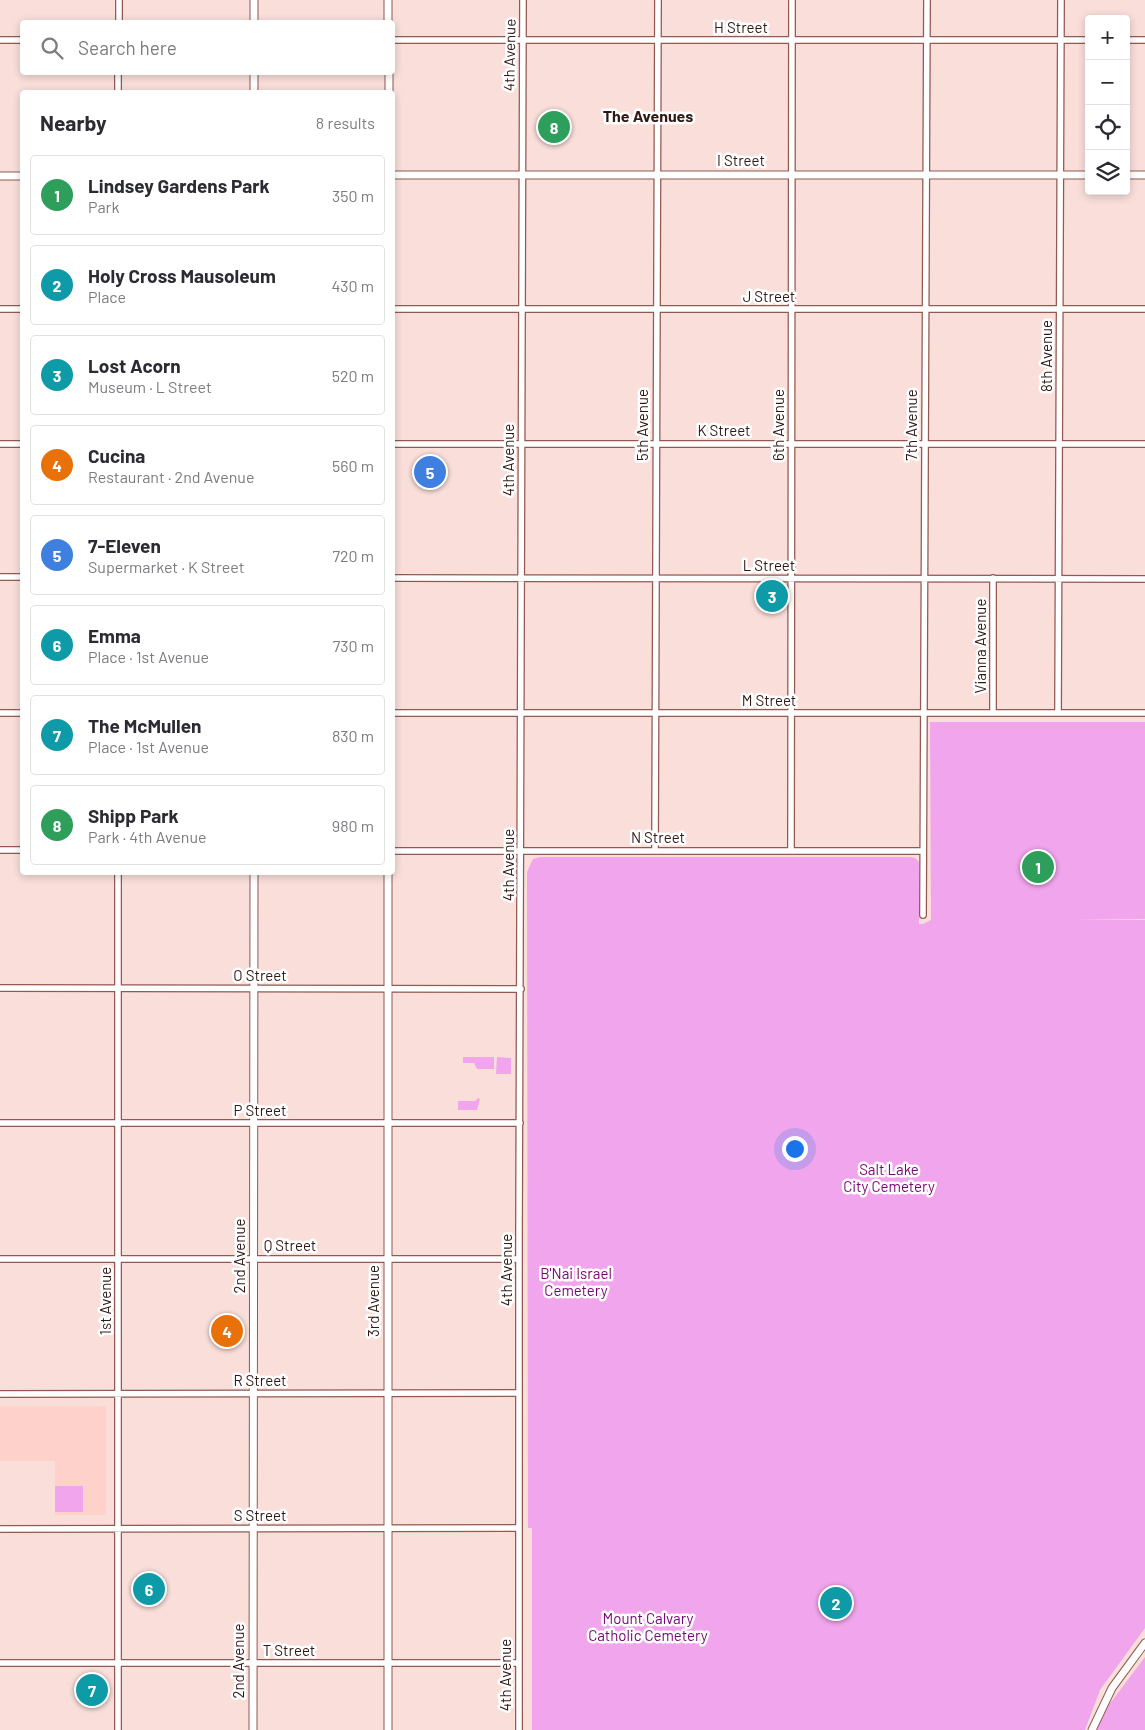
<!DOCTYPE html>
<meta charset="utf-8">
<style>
:root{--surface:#fff;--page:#f7f7f7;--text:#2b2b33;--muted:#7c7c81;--line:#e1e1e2;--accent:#1a73e8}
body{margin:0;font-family:Barlow,sans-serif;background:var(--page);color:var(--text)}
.controls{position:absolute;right:15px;top:15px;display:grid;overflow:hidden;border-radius:5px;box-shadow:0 2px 8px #0003}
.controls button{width:45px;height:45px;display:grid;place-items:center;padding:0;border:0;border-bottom:1px solid var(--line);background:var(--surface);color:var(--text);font:25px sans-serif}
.you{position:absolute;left:794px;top:1148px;width:18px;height:18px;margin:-12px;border:4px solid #fff;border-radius:50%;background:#1a73e8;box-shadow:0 0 0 8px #1a73e833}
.badge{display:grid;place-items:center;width:32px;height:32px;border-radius:50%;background:var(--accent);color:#fff;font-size:16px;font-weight:700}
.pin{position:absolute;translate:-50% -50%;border:2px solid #fff;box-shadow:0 1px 5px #0006}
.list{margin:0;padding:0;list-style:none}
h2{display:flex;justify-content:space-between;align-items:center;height:65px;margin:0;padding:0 20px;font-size:21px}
h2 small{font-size:16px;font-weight:400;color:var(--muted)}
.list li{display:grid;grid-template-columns:32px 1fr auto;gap:15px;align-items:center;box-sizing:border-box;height:80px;margin:0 10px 10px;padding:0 10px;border:1px solid var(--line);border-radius:5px}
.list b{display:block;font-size:19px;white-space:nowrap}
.list p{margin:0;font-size:16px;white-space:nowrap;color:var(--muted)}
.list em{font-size:16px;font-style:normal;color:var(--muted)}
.icon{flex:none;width:28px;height:28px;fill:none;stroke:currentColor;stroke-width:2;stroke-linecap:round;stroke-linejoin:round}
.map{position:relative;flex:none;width:1145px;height:1730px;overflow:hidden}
.search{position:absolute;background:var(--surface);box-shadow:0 2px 8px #0003;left:20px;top:20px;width:375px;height:55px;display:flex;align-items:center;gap:12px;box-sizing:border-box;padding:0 18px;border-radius:5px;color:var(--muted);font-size:19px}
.panel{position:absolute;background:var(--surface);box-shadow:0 2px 8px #0003;left:20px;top:90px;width:375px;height:785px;border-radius:5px}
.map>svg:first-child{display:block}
.built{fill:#fed1ca}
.green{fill:#f1a5ec}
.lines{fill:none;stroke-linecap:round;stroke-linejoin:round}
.minor-casing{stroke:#915950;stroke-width:8}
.tertiary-casing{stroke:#915950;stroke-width:9}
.minor{stroke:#fff;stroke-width:5.5}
.tertiary{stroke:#fff;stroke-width:7}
.labels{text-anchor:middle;stroke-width:5;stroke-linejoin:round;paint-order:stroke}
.street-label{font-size:15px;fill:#301915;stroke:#fff}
.park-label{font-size:15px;fill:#770475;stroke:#fff}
.neighbourhood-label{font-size:16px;font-weight:bold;fill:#301915;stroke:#fff}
</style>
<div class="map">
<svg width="1145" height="1730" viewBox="0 0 1145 1730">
<rect width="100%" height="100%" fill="#f9deda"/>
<!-- built -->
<path class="built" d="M0,1406h106v109h-51v-54h-55z"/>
<!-- green -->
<path class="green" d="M544,119l21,1v14h-21z
M930,722h215v197l-72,1h72v708l-45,62 -15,40h-553v-202h-4l-1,-656 6,-13 7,-2h370l5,1 4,4v62h4l8,-4z
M463,1057h31v12h-17l-3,-6h-11z
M497,1057l14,1v16h-15z
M478,1098l2,1 -3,11h-19v-9h17z
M55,1486h28v26h-28z
M1145,1657v73h-48l8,-20z"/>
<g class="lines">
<defs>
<path id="minor" d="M119,0v22
M0,40h22
M392,40h697
M1126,40h19
M118,92v-20
M0,309h22
M392,309h753
M0,444h22
M392,444h753
M0,577h22
M392,578l753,1
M0,713h22
M392,713h753
M993,713v-135
M1058,713l3,-713
M0,850h22
M655,850l3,-850
M791,850l1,-850
M392,851h531
M923,915l4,-915
M0,988l521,1
M0,1123h520
M0,1259h519
M0,1394l519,-1
M0,1529l519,-1
M0,1663h519
M118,1730v-858
M519,1730v-496l4,-1234"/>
<path id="tertiary" d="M388,0v22
M254,22v-22
M254,92v-20
M389,92v-20
M392,175h697
M1126,175h19
M0,176h22
M253,1730l1,-858
M388,1730v-858
M1092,1730l20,-42 33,-45"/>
</defs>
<!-- minor casing -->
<use href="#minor" class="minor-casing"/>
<!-- tertiary casing -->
<use href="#tertiary" class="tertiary-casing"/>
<!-- minor -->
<use href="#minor" class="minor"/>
<!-- tertiary -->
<use href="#tertiary" class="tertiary"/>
</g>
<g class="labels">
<!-- street labels -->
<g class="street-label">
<text x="741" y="33">H Street</text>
<text transform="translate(510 55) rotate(-89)" y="5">4th Avenue</text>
<text x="741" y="166">I Street</text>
<text x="769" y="302">J Street</text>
<text transform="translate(1047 356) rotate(-90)" y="5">8th Avenue</text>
<text transform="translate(643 425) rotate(-90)" y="5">5th Avenue</text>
<text transform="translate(779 425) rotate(-90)" y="5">6th Avenue</text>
<text transform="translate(912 425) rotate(-90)" y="5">7th Avenue</text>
<text x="724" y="436">K Street</text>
<text transform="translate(509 460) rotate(-90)" y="5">4th Avenue</text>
<text x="769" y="571">L Street</text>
<text transform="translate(981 646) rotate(-90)" y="5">Vianna Avenue</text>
<text x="769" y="706">M Street</text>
<text x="658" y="843">N Street</text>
<text transform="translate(509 865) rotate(-90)" y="5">4th Avenue</text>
<text x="260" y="981">O Street</text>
<text x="260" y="1116">P Street</text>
<text x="290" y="1251">Q Street</text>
<text transform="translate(240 1256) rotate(-90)" y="5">2nd Avenue</text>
<text transform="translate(507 1270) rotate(-90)" y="5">4th Avenue</text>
<text transform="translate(106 1301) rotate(-90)" y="5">1st Avenue</text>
<text transform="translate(374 1301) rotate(-90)" y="5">3rd Avenue</text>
<text x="260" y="1386">R Street</text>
<text x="260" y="1521">S Street</text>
<text x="289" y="1656">T Street</text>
<text transform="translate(239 1661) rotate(-90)" y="5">2nd Avenue</text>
<text transform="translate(506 1675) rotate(-90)" y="5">4th Avenue</text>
</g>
<!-- park labels -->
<g class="park-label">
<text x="889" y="1175">Salt Lake<tspan x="889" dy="17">City Cemetery</tspan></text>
<text x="576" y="1279">B'Nai Israel<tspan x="576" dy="17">Cemetery</tspan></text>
<text x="648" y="1624">Mount Calvary<tspan x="648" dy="17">Catholic Cemetery</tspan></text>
</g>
<!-- neighbourhood labels -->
<g class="neighbourhood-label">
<text x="648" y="122">The Avenues</text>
</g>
</g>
</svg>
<div class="controls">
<button>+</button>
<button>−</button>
<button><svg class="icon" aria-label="locate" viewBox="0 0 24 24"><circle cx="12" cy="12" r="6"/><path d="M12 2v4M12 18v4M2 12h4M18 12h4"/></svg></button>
<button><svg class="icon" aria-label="layers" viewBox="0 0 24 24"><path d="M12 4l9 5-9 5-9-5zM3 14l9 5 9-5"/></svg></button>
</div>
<div class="you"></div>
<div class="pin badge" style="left:1038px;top:867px;background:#2e9e5b">1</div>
<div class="pin badge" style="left:836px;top:1603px;background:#0f9aa8">2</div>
<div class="pin badge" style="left:772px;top:596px;background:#0f9aa8">3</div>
<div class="pin badge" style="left:227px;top:1331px;background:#e8710a">4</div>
<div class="pin badge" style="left:430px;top:472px;background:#3f7fe0">5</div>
<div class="pin badge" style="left:149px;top:1589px;background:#0f9aa8">6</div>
<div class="pin badge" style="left:92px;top:1690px;background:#0f9aa8">7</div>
<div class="pin badge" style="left:554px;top:127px;background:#2e9e5b">8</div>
<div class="search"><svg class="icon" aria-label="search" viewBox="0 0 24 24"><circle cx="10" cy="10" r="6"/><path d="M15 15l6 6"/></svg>Search here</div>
<section class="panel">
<h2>Nearby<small>8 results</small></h2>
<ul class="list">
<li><span class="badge" style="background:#2e9e5b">1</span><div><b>Lindsey Gardens Park</b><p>Park</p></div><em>350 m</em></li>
<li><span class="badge" style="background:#0f9aa8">2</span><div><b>Holy Cross Mausoleum</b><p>Place</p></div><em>430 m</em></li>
<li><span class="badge" style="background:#0f9aa8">3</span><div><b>Lost Acorn</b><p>Museum · L Street</p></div><em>520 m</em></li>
<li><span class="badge" style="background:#e8710a">4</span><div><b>Cucina</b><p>Restaurant · 2nd Avenue</p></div><em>560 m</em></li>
<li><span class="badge" style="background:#3f7fe0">5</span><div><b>7-Eleven</b><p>Supermarket · K Street</p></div><em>720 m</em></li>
<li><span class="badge" style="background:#0f9aa8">6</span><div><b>Emma</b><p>Place · 1st Avenue</p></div><em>730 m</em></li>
<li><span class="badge" style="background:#0f9aa8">7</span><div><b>The McMullen</b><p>Place · 1st Avenue</p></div><em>830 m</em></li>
<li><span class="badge" style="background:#2e9e5b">8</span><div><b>Shipp Park</b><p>Park · 4th Avenue</p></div><em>980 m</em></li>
</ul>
</section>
</div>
